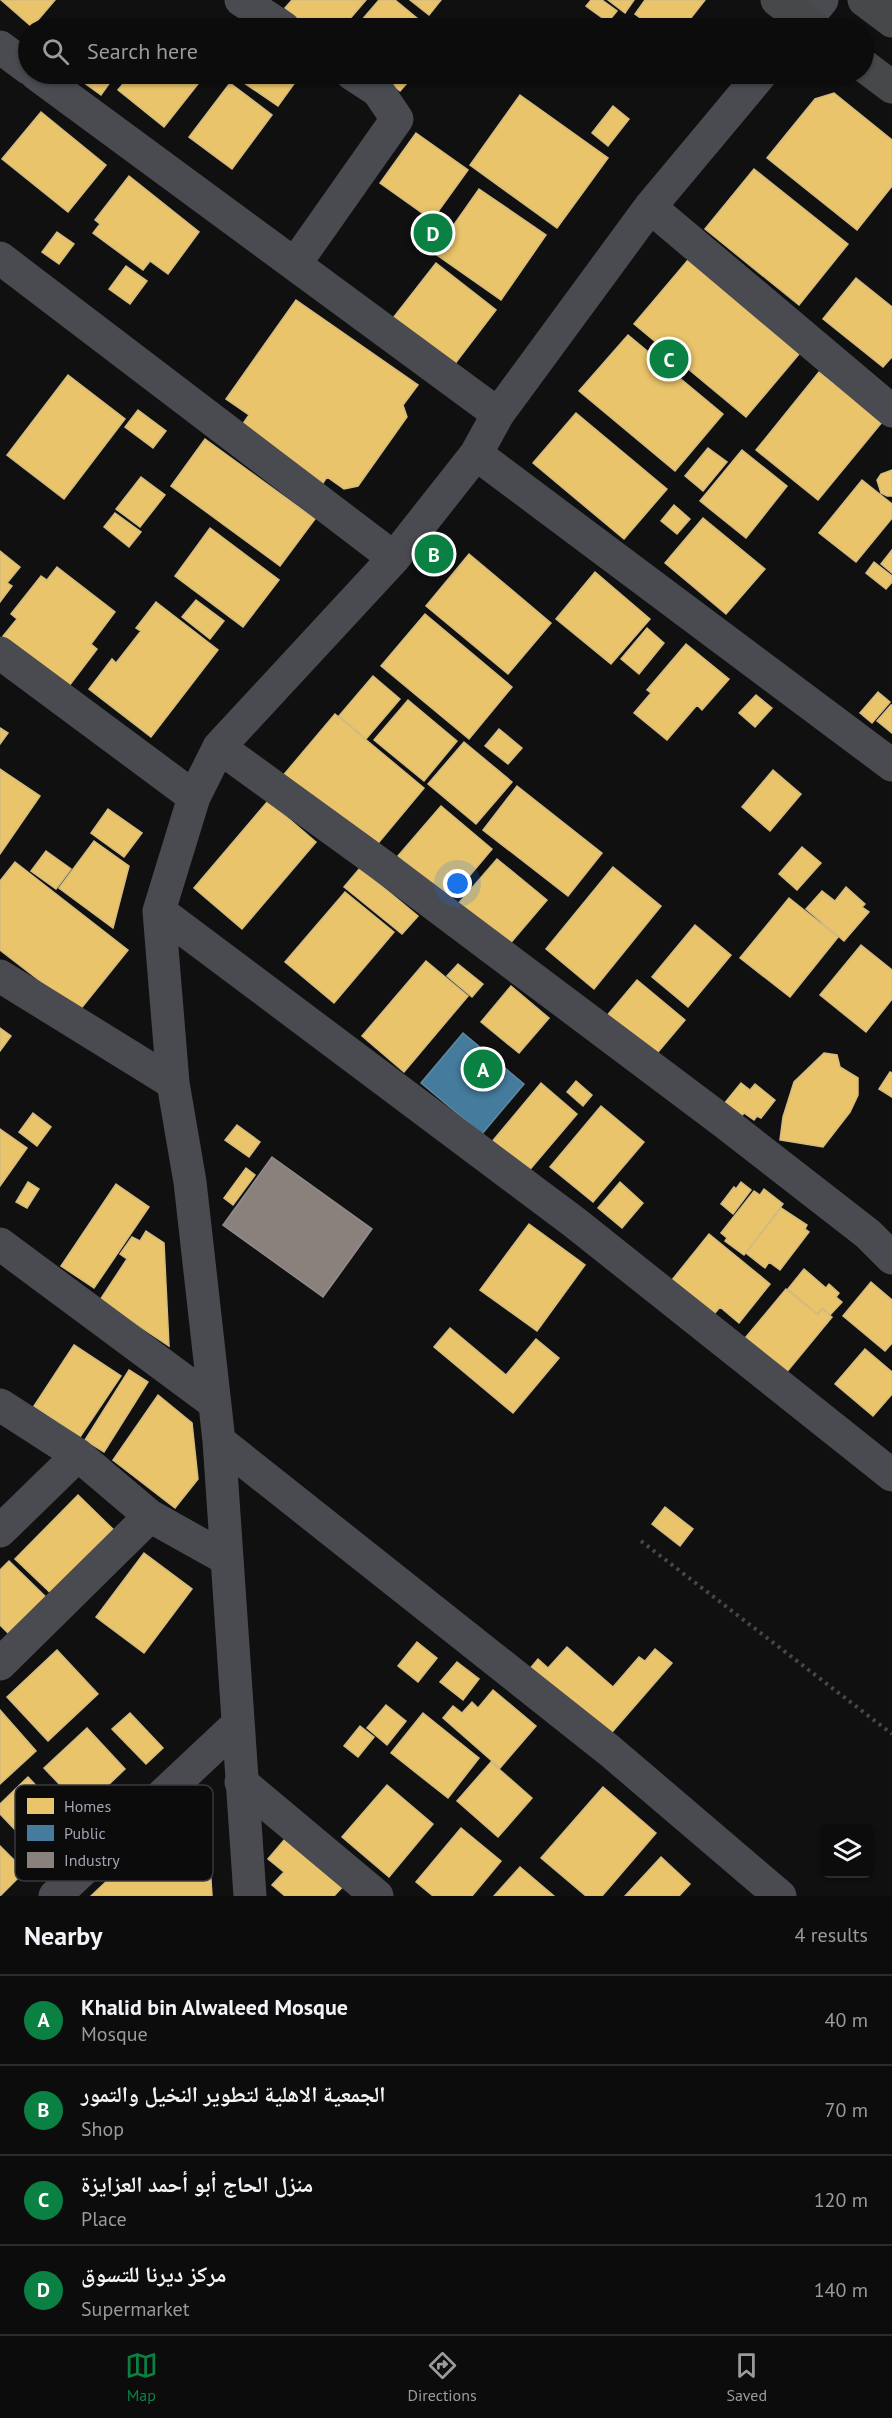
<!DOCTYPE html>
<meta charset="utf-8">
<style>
:root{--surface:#0c0c0c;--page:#151515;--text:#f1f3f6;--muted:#9a9b9d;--line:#2c2c2d;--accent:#0b8043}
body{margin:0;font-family:"PT Sans","Noto Naskh Arabic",sans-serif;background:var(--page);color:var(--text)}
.controls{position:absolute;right:18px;bottom:18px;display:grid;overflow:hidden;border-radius:9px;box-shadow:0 2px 4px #0004}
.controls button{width:54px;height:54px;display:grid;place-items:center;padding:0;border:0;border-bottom:2px solid var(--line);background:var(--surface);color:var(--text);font:30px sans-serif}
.you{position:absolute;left:458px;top:884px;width:21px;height:21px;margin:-15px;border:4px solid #fff;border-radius:50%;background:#1a73e8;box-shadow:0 0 0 9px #1a73e833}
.badge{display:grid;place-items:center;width:39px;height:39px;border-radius:50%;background:var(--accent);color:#fff;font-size:20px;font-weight:700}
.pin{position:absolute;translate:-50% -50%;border:3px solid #fff;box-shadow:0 2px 6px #0006}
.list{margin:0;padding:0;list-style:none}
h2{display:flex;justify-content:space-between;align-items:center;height:78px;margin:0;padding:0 24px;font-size:26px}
h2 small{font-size:20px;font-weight:400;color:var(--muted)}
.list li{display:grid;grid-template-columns:39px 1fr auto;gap:18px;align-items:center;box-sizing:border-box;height:90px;padding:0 24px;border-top:2px solid var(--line)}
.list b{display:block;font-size:22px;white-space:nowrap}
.list p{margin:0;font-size:20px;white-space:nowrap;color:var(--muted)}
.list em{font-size:20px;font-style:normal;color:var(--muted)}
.icon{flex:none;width:33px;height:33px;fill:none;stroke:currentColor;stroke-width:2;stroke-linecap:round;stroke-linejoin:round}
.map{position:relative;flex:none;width:892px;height:1896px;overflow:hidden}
.search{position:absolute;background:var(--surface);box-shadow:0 2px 4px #0004;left:18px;right:18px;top:18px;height:66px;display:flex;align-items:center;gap:15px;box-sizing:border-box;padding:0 21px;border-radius:33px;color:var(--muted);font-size:22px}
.sheet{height:438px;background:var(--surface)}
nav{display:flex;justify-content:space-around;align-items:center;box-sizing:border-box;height:84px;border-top:2px solid var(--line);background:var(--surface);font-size:16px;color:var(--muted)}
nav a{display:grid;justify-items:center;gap:3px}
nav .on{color:var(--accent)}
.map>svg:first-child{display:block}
.homes{fill:#e9c46a;stroke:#d4bb7f;stroke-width:1.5}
.public{fill:#457b9d;stroke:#6188a3;stroke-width:1.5}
.industry{fill:#8a817c;stroke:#918c8c;stroke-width:1.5}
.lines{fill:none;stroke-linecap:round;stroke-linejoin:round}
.path{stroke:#46474a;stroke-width:4;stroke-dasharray:3 4.5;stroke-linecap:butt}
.minor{stroke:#4a4b50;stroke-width:33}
.major{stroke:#47484a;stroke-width:33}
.key{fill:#0b0b0c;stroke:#38393e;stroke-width:1.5}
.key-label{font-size:16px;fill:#a2a5b1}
</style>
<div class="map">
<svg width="892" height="1896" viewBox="0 0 892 1896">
<rect width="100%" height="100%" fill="#101010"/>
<!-- homes -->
<path class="homes" d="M1,0h54l-23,27z
M292,0h74l-24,28h-32l-25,-20z
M379,0h16l34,28h-74z
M410,0h31l-12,15z
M591,0h11l15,11 -9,11 -22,-16z
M608,0h26l-9,13z
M645,0h60l-22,28h-29l-19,-14z
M72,74h44l-15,21z
M131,74h54l13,10 -34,43 -46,-37z
M231,74h70l-23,32z
M380,74h35l-15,17z
M230,83l42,32 -40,54 -43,-32z
M834,93l58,47v46l-35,44 -90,-72 48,-59z
M520,95l88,63 -51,70 -87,-63z
M613,106l16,13 -21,27 -16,-13z
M41,112l65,53 -38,47 -66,-53z
M416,133l52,37 -36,50 -52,-37z
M754,169l94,75 -49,61 -94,-76z
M129,176l70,56 -31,42 -18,-13 -7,9 -50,-37 7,-9 -5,-4z
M479,189l67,46 -45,65 -67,-47z
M57,232l17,12 -15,20 -17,-12z
M688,260l111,94 -53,63 -112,-93z
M436,263l60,47 -42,55 -61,-47z
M126,266l21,15 -17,23 -21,-15z
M856,278l36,29v50l-9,10 -60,-48z
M296,300l122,85 -15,20 4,12 -49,69 -14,3 -17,-12 -4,6 -81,-58 7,-10 -23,-16z
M628,335l95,79 -48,57 -96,-80z
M819,372l63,50 -64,78 -62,-50z
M68,375l57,44 -61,80 -57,-44z
M138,410l28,21 -13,17 -28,-21z
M576,413l91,76 -43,50 -91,-76z
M205,439l110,80 -35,47 -109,-80z
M708,448l19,14 -24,29 -18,-15z
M742,450l45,36 -41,52 -46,-37z
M892,470v26h-5l-6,-3 -4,-13 4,-6z
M141,477l24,18 -25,32 -24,-18z
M862,480l30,24v14l-36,44 -37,-29z
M674,505l16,14 -13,15 -16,-13z
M115,513l26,19 -12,15 -25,-20z
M703,518l62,51 -39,45 -61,-51z
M210,528l69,52 -36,47 -68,-51z
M892,550v23l-11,-9z
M0,551l20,16 -13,16 5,3 -12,16z
M469,554l82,69 -43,51 -82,-68z
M874,562l18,14v6l-6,7 -20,-16z
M57,567l58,45 -24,32 6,5 -28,37 -66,-50 14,-17 -6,-5 30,-38 6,4z
M595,572l55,47 -39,45 -55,-45z
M196,600l28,21 -14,18 -28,-22z
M156,602l62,48 -67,87 -62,-48 23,-30 4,4 25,-32 -5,-3z
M425,614l87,73 -43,52 -88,-73z
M647,628l17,15 -25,31 -18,-15z
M686,644l43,35 -27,31 -5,-5 -30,35 -33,-27 17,-20 -4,-3z
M373,676l27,23 -34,40 -27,-23z
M878,692l12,10 -18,21 -12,-10z
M756,695l16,13 -17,19 -16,-14z
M408,700l49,41 -33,40 -50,-41z
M891,705h1v28l-15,-12z
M335,714l89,74 -54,65 -89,-75z
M0,728l8,5 -8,11z
M499,729l23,19 -14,16 -23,-18z
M464,742l48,40 -36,42 -48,-40z
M0,769l40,27 -40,58z
M773,770l28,24 -31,37 -28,-24z
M517,786l85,67 -34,43 -85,-66z
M268,801l48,41 -74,87 -48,-41z
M441,806l51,43 -42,50 -52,-43z
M108,809l34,24 -18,24 -33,-24z
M94,841l35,25 -16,62 -54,-40z
M802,847l19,16 -24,27 -18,-16z
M46,851l25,18 -15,20 -25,-18z
M497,859l50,41 -39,46 -50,-42z
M15,862l113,88 -49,61 -79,-61v-69z
M613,867l48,39 -67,83 -48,-40z
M360,868l58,48 -16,18 -58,-47z
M846,887l19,17 -3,3 7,5 -25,29 -38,-32 16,-18 13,10z
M345,892l49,40 -60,71 -49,-41z
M789,898l49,39 -48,60 -50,-39z
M695,925l36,30 -43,52 -36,-30z
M861,945l31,25v29l-26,33 -46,-37z
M426,961l42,35 -64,76 -42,-36z
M458,964l25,20 -11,13 -25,-21z
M637,980l48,40 -32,38 -48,-40z
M511,986l38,32 -30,35 -38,-31z
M0,1028l11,8 -11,15z
M824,1053l13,2 3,12 18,11v17l-8,17 -27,35 -43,-7 3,-23 11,-35z
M890,1072l2,1v24l-13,-8z
M576,1081l16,14 -9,11 -16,-14z
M541,1083l36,31 -50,59 -36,-30z
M741,1083l9,7 5,-6 20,16 -14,18 -4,-2 -3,4 -10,-7 -4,5 -17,-13z
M601,1106l43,36 -51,60 -43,-35z
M33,1113l18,14 -14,19 -18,-14z
M237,1125l23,17 -11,15 -24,-17z
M0,1129l27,19 -27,38z
M246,1168l9,7 -22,30 -9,-7z
M28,1182l11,7 -12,19 -11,-6z
M620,1182l23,21 -21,25 -24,-20z
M741,1182l10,8 -18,24 -12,-10 13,-17 2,2z
M116,1184l33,23 -55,81 -33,-22z
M764,1189l19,15 -39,51 -19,-14 2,-3 -6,-5 33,-42 6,4z
M781,1208l26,17 -2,4 4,3 -29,38 -11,-8 -4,6 -19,-15z
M529,1224l56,41 -48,66 -57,-41z
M146,1231l18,12 5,103 -69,-46 27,-41 -7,-5 12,-17 8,4z
M709,1234l61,50 -31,39 -19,-16 -10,12 -42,-34z
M804,1269l22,19 3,-4 10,9 -3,4 6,5 -12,13 -8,-7 -5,6 -29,-25z
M871,1282l21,18v43l-7,8 -42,-35z
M786,1289l32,26 4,-6 10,8 -51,62 -40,-36z
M450,1328l56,47 30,-36 23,19 -46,55 -79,-66z
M74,1345l47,31 -41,61 -46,-31z
M865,1349l27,23v22l-19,22 -38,-32z
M129,1370l19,12 -44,70 -19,-12z
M158,1395l34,28 6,56 -23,29 -62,-48z
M78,1495l43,42 -63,63 -43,-41z
M665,1507l28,22 -13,17 -28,-22z
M144,1553l48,36 -48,64 -48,-36z
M9,1561l43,42 -37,37 -15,-15v-55z
M417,1642l20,16 -19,24 -20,-16z
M567,1647l46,40 26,-30 6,4 10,-12 17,14 -65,75 -79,-67 10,-12 10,9z
M57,1650l41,44 -50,47 -41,-44z
M457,1662l22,17 -16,21 -23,-18z
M493,1690l43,36 -36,42 -57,-50 10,-12 9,7 10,-11 6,6z
M386,1705l20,16 -19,24 -20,-17z
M0,1710l36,41 -36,33z
M130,1713l33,35 -17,16 -34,-35z
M423,1713l56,45 -31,40 -57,-45z
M360,1726l14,11 -16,20 -14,-11z
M87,1728l38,41 -42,40 -39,-41z
M491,1762l41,36 -34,39 -41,-36z
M28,1777l45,48 -33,31 -40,-42v-10z
M387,1785l46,39 -44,53 -47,-40z
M603,1787l53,46 -54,63h-16l-45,-38z
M193,1804l7,1 7,11 5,80h-121l96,-91z
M461,1828l40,33 -29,35h-39l-17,-14z
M285,1839l62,43 -13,14h-49l-13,-11 12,-13 -16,-13z
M0,1846l25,25 -25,25z
M661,1857l29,27 -11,12h-54z
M520,1867l34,29h-60z"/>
<!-- public -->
<path class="public" d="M463,1033l61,51 -42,50 -61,-51z"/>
<!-- industry -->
<path class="industry" d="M272,1157l100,72 -49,68 -100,-72z"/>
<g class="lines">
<!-- path -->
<path class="path" d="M641,1541l251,193"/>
<!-- minor -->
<path class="minor" d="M241,0l43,28
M799,28l23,-28
M0,47l28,21
M36,74l462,340
M650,207l242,204
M0,258l394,300
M295,264l102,-145 -19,-28 -26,-17
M476,454l416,311
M0,653l194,144
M219,747l160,116 345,259 144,112 24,24
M159,911l415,311 318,253
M0,976l173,107
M0,1244l213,158
M0,1405l78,50 72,61 77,43
M219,1441l391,310 170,145
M0,1531l78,-76
M0,1664l150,-148
M241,1782l136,114
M55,1896l183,-172
M250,1896l-31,-455 -29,-259 -17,-99 -14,-172 35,-114 25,-50 175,-189 82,-104 22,-40 152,-207 111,-133"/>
<!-- major -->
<path class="major" d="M777,0l37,28
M864,0l28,21
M864,66l28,21"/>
</g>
<!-- legend -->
<rect x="15" y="1785" width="198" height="96" rx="9" class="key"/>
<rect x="27" y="1798" width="27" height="16" fill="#e9c46a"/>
<rect x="27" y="1825" width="27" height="16" fill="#457b9d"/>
<rect x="27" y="1852" width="27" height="16" fill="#8a817c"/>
<g class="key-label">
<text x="64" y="1812">Homes</text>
<text x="64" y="1839">Public</text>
<text x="64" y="1866">Industry</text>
</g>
</svg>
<div class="controls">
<button><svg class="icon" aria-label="layers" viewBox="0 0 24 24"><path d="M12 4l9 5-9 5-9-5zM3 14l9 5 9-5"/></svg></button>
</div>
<div class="you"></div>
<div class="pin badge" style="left:483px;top:1069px">A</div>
<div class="pin badge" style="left:434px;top:554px">B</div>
<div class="pin badge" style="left:669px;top:359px">C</div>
<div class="pin badge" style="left:433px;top:233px">D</div>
<div class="search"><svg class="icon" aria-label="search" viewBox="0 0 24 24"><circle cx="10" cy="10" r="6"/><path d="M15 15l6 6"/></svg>Search here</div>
</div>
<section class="sheet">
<h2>Nearby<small>4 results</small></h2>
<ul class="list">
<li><span class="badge">A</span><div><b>Khalid bin Alwaleed Mosque</b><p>Mosque</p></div><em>40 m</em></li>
<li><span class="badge">B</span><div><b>الجمعية الاهلية لتطوير النخيل والتمور</b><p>Shop</p></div><em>70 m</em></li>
<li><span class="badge">C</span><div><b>منزل الحاج أبو أحمد العزايزة</b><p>Place</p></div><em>120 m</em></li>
<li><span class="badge">D</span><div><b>مركز ديرنا للتسوق</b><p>Supermarket</p></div><em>140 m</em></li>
</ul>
</section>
<nav>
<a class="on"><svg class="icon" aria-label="map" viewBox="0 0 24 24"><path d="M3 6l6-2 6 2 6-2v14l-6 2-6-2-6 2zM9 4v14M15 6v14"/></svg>Map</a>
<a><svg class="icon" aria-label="directions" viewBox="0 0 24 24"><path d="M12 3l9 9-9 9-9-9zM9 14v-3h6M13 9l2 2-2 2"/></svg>Directions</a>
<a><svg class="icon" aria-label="saved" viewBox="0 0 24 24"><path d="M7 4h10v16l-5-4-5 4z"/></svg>Saved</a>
</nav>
